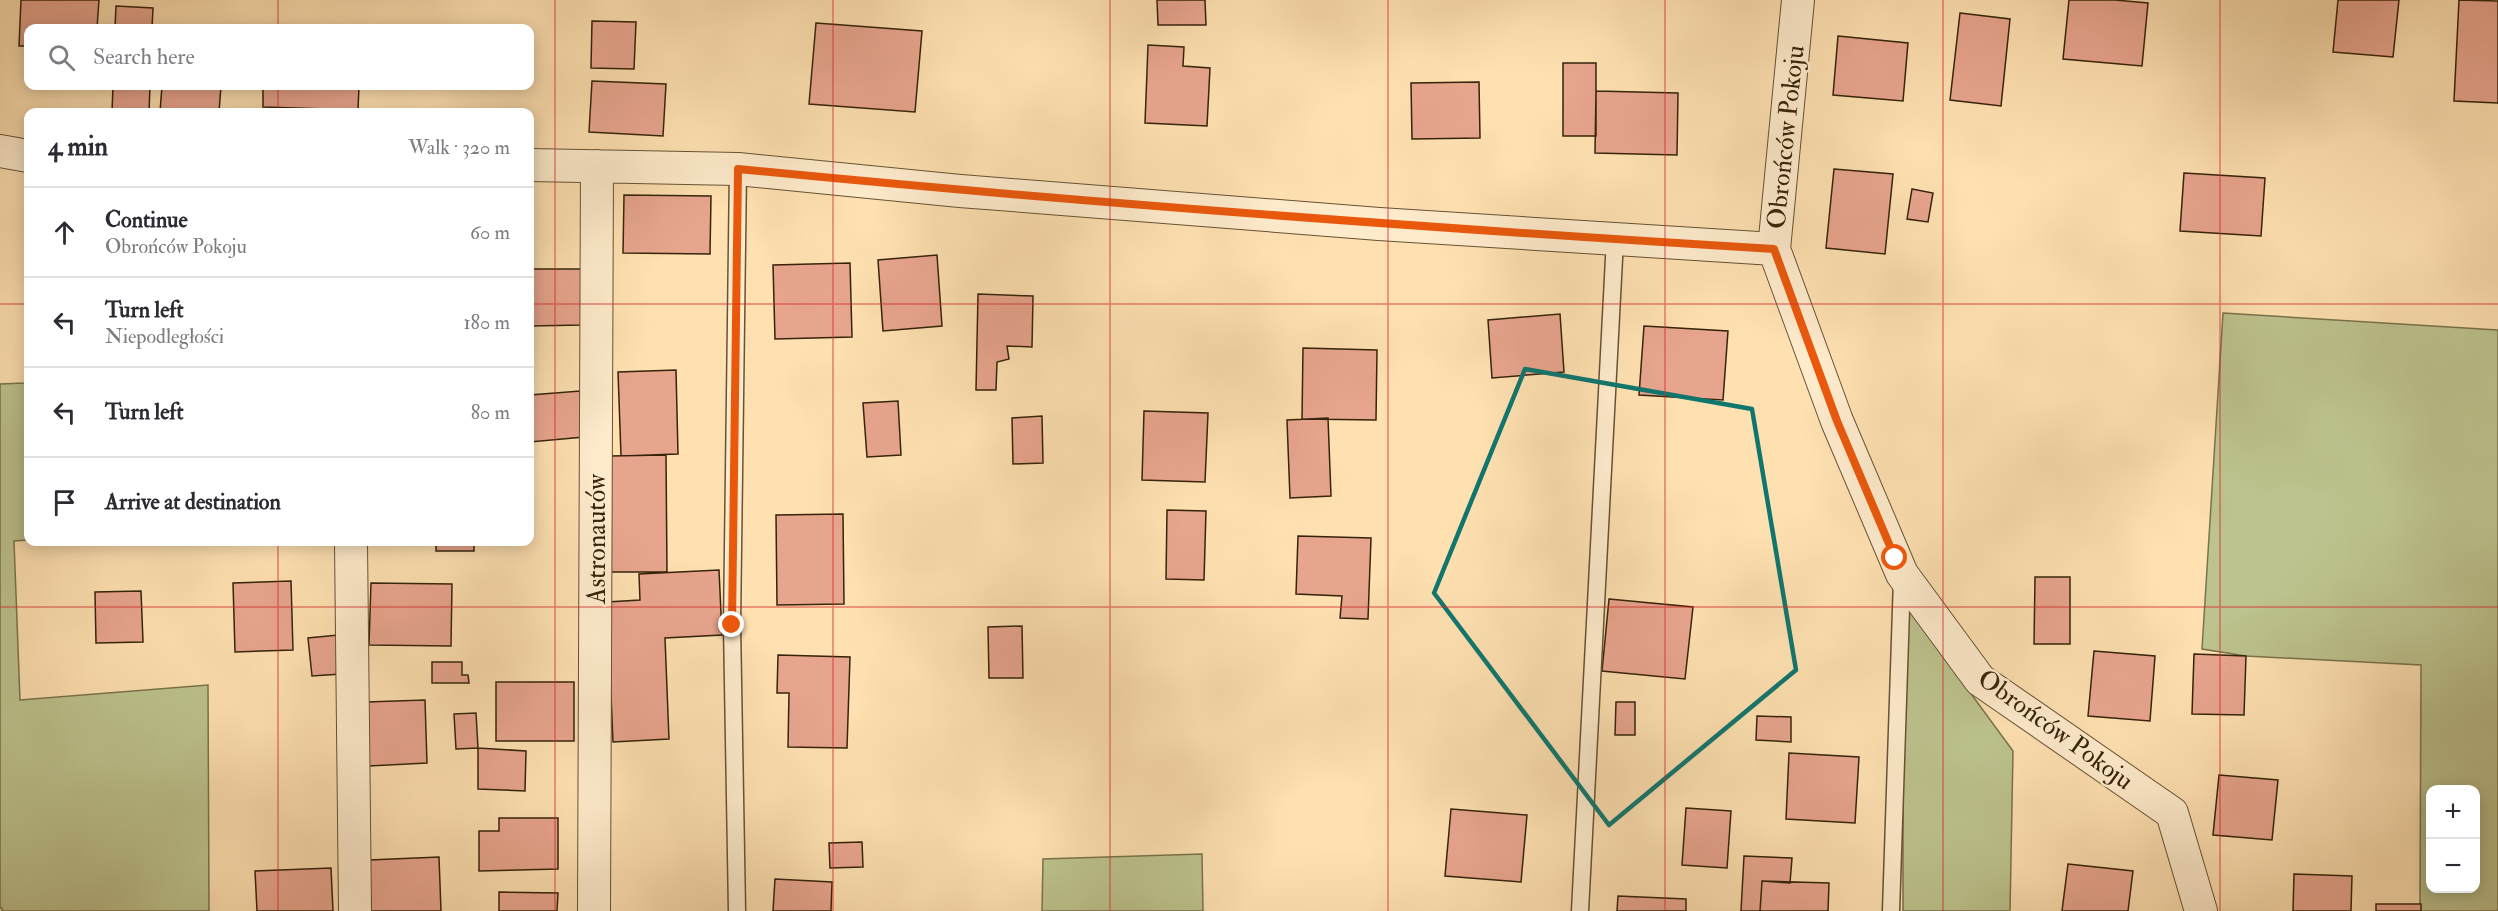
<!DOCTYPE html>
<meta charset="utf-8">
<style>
:root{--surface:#fff;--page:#f2f2f3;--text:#2b2b33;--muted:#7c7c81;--line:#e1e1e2}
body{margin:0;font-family:"IM FELL Double Pica",serif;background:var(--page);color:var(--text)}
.controls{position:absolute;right:18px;bottom:18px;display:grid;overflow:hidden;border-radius:12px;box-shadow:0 3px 15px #0003}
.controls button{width:54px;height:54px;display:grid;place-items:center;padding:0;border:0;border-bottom:2px solid var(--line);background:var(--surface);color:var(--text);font:30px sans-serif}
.stop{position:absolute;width:18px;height:18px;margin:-14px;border:4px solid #ea580c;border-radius:50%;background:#fff}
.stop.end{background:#ea580c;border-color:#fff;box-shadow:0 2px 6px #0008}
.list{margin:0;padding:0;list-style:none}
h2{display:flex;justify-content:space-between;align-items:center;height:78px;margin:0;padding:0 24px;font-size:26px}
h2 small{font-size:20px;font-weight:400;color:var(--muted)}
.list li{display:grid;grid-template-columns:39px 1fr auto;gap:18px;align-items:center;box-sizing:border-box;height:90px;padding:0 24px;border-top:2px solid var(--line)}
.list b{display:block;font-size:22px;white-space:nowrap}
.list p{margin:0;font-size:20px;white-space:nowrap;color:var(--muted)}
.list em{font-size:20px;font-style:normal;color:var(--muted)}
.icon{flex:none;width:33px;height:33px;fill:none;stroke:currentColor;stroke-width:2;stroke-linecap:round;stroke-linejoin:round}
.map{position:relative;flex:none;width:2498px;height:911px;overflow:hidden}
.search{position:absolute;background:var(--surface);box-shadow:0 3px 15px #0003;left:24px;top:24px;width:510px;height:66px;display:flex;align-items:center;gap:15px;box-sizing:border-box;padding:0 21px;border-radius:12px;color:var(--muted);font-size:22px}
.panel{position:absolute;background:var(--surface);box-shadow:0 3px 15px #0003;left:24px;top:108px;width:510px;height:438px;border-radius:12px}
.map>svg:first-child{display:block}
.green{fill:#bdc38e;stroke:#79734c;stroke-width:1.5;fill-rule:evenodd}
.building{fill:#e8a58e;stroke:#35230a;stroke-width:1.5}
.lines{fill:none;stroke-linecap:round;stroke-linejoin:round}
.lane-casing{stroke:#675234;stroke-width:19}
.street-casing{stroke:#675234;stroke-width:34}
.lane{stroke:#feebcc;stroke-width:16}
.street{stroke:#feebcc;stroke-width:32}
.route{stroke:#ea580c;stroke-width:8}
.marked{fill:none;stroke:#0f766e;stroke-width:4.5;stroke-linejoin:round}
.grid{fill:none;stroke:#d62828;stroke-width:1.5;stroke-opacity:0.55}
.labels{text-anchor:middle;stroke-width:5;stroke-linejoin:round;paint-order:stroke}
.street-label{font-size:26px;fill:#35230a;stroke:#feebcc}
</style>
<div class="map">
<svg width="2498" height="911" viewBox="0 0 2498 911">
<rect width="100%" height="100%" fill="#fee0b1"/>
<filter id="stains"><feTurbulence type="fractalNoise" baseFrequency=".00333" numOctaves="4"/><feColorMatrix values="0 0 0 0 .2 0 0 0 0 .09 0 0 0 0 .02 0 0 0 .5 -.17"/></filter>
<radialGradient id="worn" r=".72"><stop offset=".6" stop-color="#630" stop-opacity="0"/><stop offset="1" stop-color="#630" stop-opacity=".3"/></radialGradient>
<!-- green -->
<path class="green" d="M27,180l1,360 -14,1 6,159 188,-15 1,226h-207v-3h-2v-524l25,-1z
M2223,313l275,17v581h-78l1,-246 -175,-9 -44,-7zM2430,790h46v98h-46z
M1903,601l110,150 -3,160h-107z
M1202,854l1,57h-161l1,-52z"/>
<!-- building -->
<path class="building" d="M21,0h78l-2,28h-69v18h-9z
M1157,0h48l1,25h-48z
M2069,0h46l33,3 -6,63 -79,-7z
M2338,0h61l-6,57 -60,-5z
M2459,0l39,1v102l-44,-2z
M116,6l37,2 -1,20h-37z
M1960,13l50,6 -9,87 -51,-6z
M592,21l44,1 -2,47 -43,-1z
M816,23l106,8 -7,81 -106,-8z
M1838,36l70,7 -5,58 -70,-6z
M1148,45l36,2 -1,19 27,2 -3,58 -62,-3z
M1563,63h33v73h-33z
M592,81l74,3 -3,52 -74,-4z
M1479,82l1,56 -68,1 -1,-56z
M113,86h37l-1,26h-37z
M162,86h59l-2,26h-59z
M263,86h96l-1,24 -95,-3z
M1596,91l82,2 -1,62 -82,-2z
M1834,169l59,5 -8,80 -59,-6z
M2184,173l81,5 -4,58 -81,-5z
M1912,189l21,4 -5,29 -21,-3z
M624,195l87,1 -1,58 -87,-1z
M937,255l5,71 -59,5 -5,-71z
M850,263l2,74 -77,2 -2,-74z
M530,269h53v56l-53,1z
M978,294l55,2 -1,51 -25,-1 2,13 -12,3 -1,28h-20z
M1560,314l4,58 -72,6 -4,-58z
M1644,326l84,5 -5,69 -84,-5z
M1303,348l74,2 -1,70 -74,-1z
M676,370l2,84 -57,2 -3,-84z
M580,391l4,46 -54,5v-47z
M898,401l3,54 -34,2 -4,-54z
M1144,411l64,2 -3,69 -63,-2z
M1042,416l1,47 -30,1 -1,-46z
M1328,418l3,78 -41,2 -3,-78z
M666,455l1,117h-56l-1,-116z
M1167,510l39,1 -2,69 -38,-1z
M843,514l1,90 -67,1 -1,-90z
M1298,536l73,2 -3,81 -28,-1 2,-22 -46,-2z
M436,542h38v9h-38z
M719,570l3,65 -57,3 4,101 -56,3 -6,-140 33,-2 -1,-26z
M2035,577h35v67h-36z
M291,581l2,69 -58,2 -2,-69z
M371,583l81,1 -1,62 -82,-1z
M141,591l2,51 -47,1 -1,-51z
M1609,599l84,8 -8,72 -83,-8z
M1022,626l1,52h-34l-1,-51z
M338,635l3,39 -29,2 -4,-38z
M2094,651l61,5 -5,65 -62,-5z
M2194,654l52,2 -2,59 -52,-1z
M778,655l72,2 -3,91 -59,-1 1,-54h-12z
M432,662h30v13h6l1,8h-37z
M496,682h78v59h-78z
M425,700l2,63 -58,3 -2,-64z
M1616,702h19v33h-20z
M476,713l2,35 -22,1 -2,-35z
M1757,716l34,1v25l-35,-2z
M478,748l48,3 -1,40 -47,-2z
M1789,753l70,4 -4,66 -69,-4z
M2219,775l59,5 -6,60 -59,-5z
M1686,808l45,3 -4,57 -45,-3z
M1451,809l76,6 -6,67 -76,-6z
M499,818h59v51l-79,2v-40h20z
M862,842l1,25 -33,1 -1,-25z
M1744,856l48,2 -2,25 -28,-2 -2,30h-19z
M439,857l2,54h-70l-2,-51z
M2068,864l65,7 -5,40h-66z
M331,868l2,43h-76l-2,-40z
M2294,874l58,2 -1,35h-58z
M775,879l57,3 -1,29h-58z
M1762,881l67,2 -1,28h-68z
M499,892l59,1 -1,18h-58z
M1618,896l68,3v12h-69z
M2376,904h45v7h-45z"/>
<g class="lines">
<defs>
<path id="lane" d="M737,911l-5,-286 6,-456
M1580,911l35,-672
M1891,911l11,-332"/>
<path id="street" d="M1798,0l-24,249 63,172 65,153 78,106 192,133 29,98
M0,151l28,5
M530,165l208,4 222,22 419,33 395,25
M351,542l4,369
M594,911l3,-745"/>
</defs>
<!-- lane casing -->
<use href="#lane" class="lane-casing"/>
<!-- street casing -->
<use href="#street" class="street-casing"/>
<!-- lane -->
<use href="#lane" class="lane"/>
<!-- street -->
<use href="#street" class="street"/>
</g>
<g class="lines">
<!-- route -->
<path class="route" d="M732,625l6,-456c345,34 690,59 1036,80l63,172 58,137"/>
</g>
<!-- marked area -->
<path class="marked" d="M1525,369l227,40 44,261 -187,155 -175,-232z"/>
<!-- grid -->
<path class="grid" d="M278,0v28M555,0v911M833,0v911M1110,0v911M1388,0v911M1665,0v911M1943,0v911M2220,0v911M278,86v26M0,304h28M530,304h1968M278,542v369M0,607h2498"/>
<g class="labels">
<!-- street labels -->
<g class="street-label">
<text transform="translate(1785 137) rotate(-84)" y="9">Obrońców Pokoju</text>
<text transform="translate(596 539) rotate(-90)" y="9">Astronautów</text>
<text transform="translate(2056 729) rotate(36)" y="9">Obrońców Pokoju</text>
</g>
</g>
<rect width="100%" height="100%" filter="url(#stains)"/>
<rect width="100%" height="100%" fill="url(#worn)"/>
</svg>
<div class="controls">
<button>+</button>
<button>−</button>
</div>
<div class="stop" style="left:1895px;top:558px"></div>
<div class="stop end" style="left:732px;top:625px"></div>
<div class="search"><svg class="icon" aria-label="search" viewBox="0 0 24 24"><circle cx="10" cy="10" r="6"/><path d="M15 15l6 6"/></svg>Search here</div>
<section class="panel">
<h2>4 min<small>Walk · 320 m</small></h2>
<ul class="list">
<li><svg class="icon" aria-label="ahead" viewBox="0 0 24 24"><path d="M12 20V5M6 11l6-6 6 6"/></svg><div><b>Continue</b><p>Obrońców Pokoju</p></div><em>60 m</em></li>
<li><svg class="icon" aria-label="left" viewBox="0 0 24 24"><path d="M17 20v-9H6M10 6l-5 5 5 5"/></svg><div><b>Turn left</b><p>Niepodległości</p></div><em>180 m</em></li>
<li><svg class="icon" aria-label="left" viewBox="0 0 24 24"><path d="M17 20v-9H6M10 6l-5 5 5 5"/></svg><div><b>Turn left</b></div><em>80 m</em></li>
<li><svg class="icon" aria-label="arrive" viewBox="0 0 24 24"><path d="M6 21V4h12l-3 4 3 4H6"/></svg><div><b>Arrive at destination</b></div></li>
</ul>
</section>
</div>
